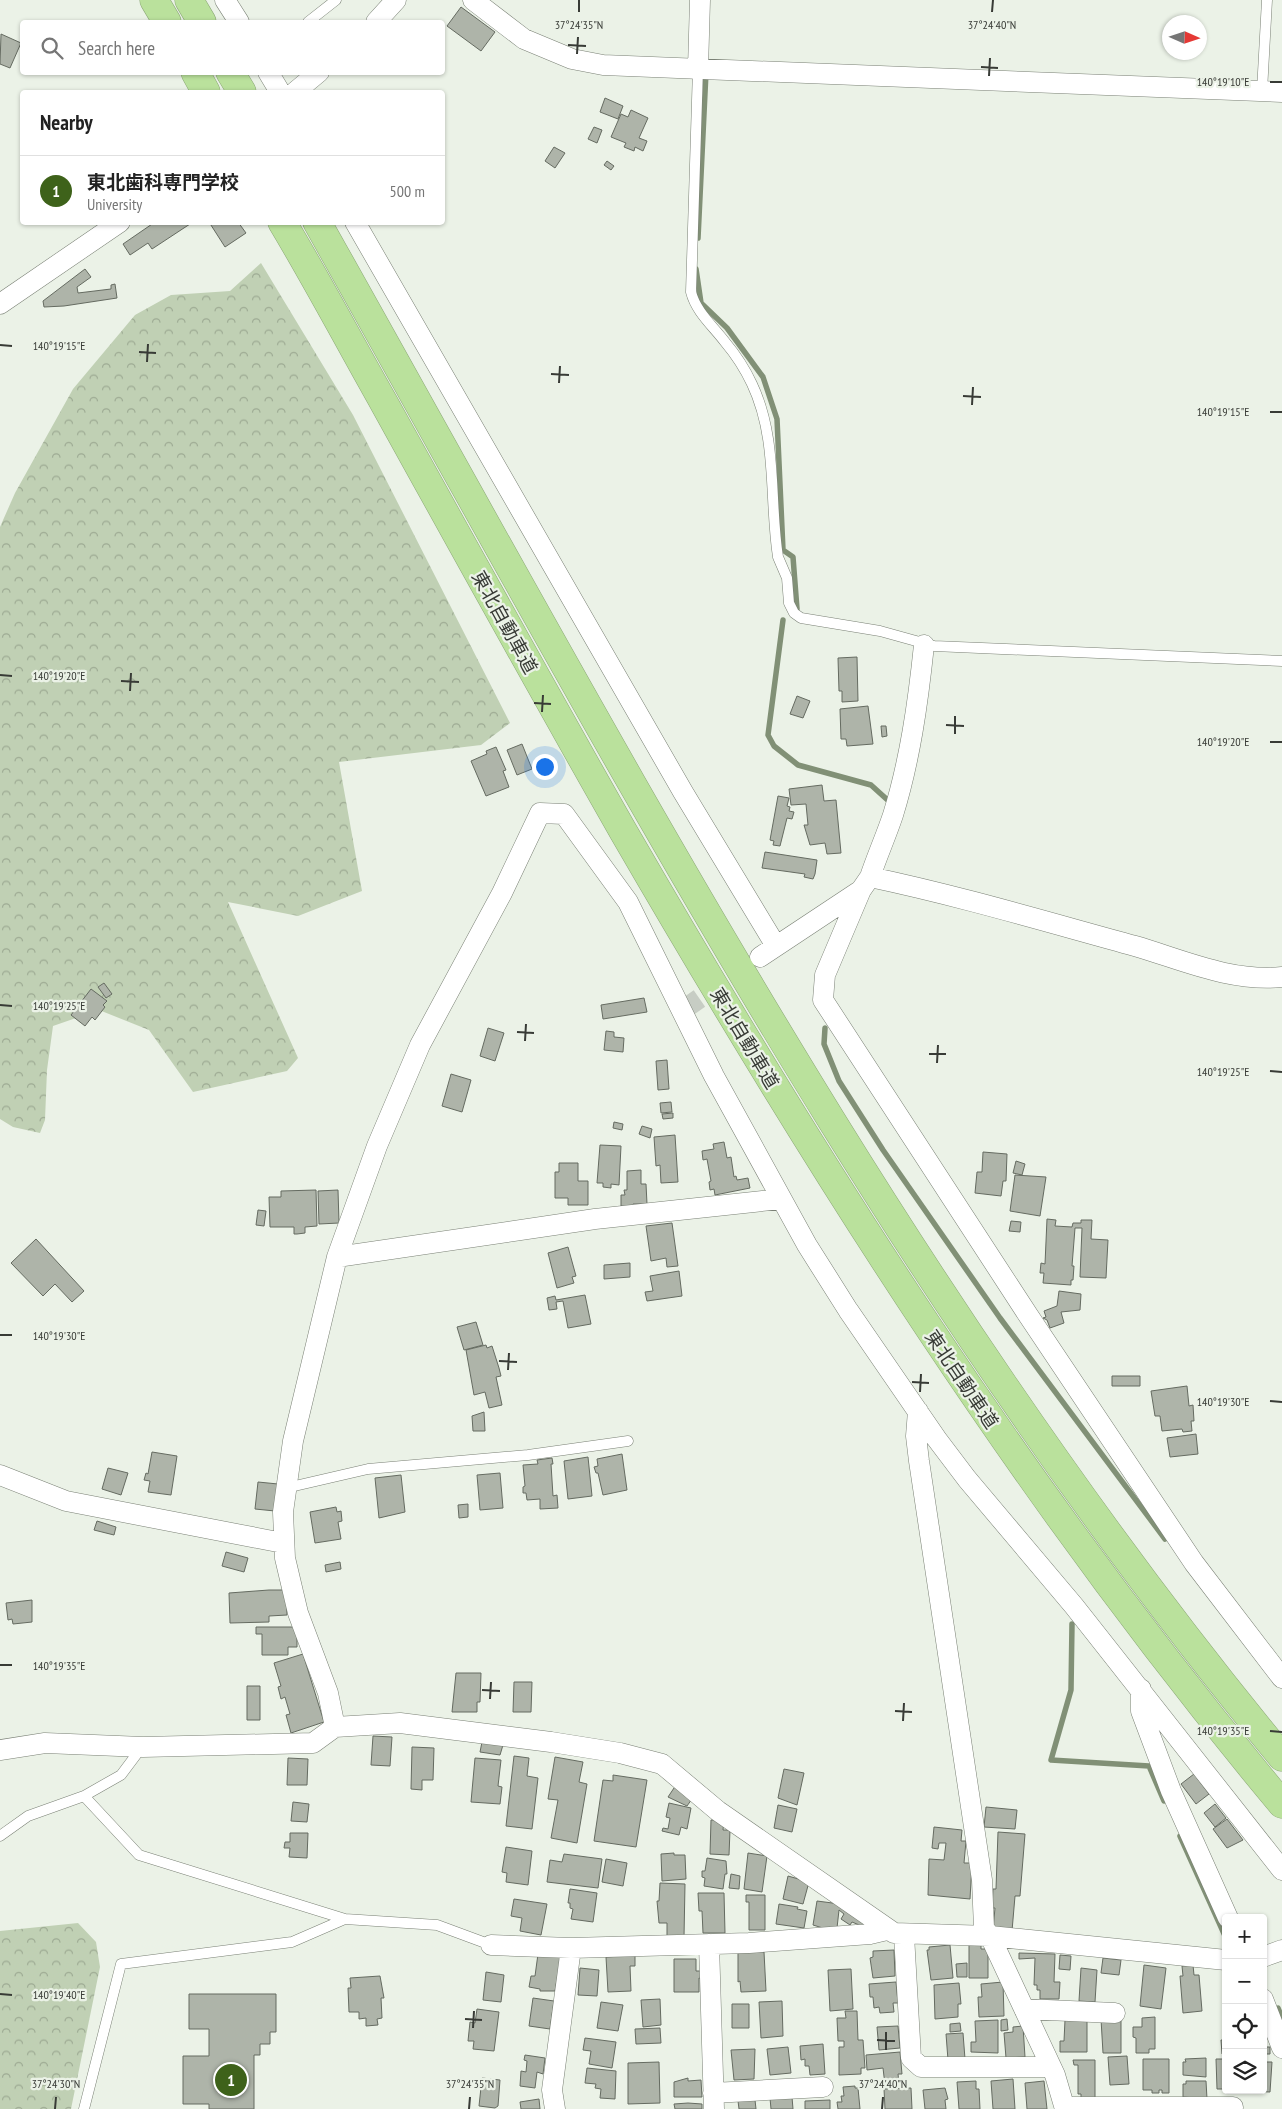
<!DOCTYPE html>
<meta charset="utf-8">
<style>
:root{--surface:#fff;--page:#f2f2f2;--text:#222;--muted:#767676;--line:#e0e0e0;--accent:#3e621a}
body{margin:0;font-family:"PT Sans Narrow","Noto Sans JP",sans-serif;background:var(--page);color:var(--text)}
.controls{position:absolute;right:15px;bottom:15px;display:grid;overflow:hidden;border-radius:5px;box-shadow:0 1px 4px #0004}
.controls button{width:45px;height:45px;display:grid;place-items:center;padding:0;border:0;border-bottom:1px solid var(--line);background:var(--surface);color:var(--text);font:25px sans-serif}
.compass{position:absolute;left:1162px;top:15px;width:45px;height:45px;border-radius:50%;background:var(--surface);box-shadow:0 1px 4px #0004;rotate:93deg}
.you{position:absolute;left:544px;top:766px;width:18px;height:18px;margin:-12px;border:4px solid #fff;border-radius:50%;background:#1a73e8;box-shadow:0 0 0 8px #1a73e833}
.badge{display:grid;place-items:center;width:32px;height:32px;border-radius:50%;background:var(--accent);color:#fff;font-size:16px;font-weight:700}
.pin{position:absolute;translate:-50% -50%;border:2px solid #fff;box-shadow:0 1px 5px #0006}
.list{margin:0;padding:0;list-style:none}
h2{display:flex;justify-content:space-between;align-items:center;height:65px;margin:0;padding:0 20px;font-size:21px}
h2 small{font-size:16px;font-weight:400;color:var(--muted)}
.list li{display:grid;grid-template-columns:32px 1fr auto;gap:15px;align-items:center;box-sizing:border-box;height:70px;padding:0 20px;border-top:1px solid var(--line)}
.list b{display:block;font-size:19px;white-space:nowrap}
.list p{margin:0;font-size:16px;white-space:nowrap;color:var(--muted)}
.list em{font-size:16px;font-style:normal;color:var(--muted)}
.icon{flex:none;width:28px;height:28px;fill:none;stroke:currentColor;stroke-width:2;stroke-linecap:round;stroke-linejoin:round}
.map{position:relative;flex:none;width:1282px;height:2109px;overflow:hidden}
.search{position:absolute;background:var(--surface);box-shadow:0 1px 4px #0004;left:20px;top:20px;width:425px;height:55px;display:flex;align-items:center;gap:12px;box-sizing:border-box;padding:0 18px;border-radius:5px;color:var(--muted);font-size:19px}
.panel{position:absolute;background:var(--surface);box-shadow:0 1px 4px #0004;left:20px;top:90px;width:425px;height:135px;border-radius:5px}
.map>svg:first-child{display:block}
.forest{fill:url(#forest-crowns)}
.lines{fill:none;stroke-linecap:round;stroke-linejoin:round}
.stream{stroke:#819076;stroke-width:5.5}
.building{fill:#aeb4a9;stroke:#656b61}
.minor-tunnel{stroke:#c7cdc4;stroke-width:20;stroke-dasharray:20 10;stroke-linecap:butt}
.service-casing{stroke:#7a8075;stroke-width:11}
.minor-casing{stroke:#7a8075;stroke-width:21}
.motorway-casing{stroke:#8ca778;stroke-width:29}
.service{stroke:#fff;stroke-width:10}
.minor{stroke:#fff;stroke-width:20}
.motorway{stroke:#bae19c;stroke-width:28}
.ticks{fill:none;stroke:#383b36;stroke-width:2}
.labels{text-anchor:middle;stroke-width:4.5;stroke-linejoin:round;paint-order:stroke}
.street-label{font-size:19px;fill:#383b36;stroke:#ebf2e7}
.ticks-label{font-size:12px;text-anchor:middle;fill:#383b36;stroke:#ebf2e7;stroke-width:4.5;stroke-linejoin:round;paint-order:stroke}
</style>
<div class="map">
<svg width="1282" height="2109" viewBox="0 0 1282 2109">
<defs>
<pattern id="forest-crowns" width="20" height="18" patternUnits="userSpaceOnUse" patternTransform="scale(1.25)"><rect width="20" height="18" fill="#c0d0b4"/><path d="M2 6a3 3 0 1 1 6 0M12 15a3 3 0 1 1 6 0" fill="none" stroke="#9daa93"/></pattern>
</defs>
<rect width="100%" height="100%" fill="#ebf2e7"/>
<!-- forest -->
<path class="forest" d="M261,263l92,152 157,308 -29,22 -142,17 23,129 -64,25 -70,-14 70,156 -11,13 -94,21 -44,-62 -50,-20 -46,16 -6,44 -2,50 -5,13 -27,-6 -13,-8v-592l15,-34 58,-104 62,-74 36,-20 59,-4z
M78,1923l18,19 4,25 -29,142h-71v-178z"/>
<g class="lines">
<!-- stream -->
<path class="stream" d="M698,238l8,-166
M696,269l5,34 26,25 36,49 14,42 6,131 10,7 4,52
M783,620l-15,115 6,11 24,19 73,20 21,19
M825,1028l-1,16 15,37 44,69 117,168 165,221
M1072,1624l-1,66 -20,70 98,6 15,35
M1180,1836l46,102
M1278,2008l4,10"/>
</g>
<!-- building -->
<path class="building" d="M461,7l34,25 -14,19 -34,-25z
M1,34l20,9 -11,25 -10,-4z
M605,98l18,8 -5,13 -18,-7z
M631,110l17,8 -9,20 8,3 -4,10 -8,-4 -1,4 -10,-4 2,-4 -15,-6 10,-23 7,3z
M594,127l8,3 -5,13 -9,-4z
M554,147l11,6 -10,15 -10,-7z
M607,161l7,5 -3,4 -7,-5z
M155,222l35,2 -38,25 -4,-6 -18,12 -7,-11z
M209,222h29l8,11 -21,14z
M85,269l6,8 -14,10 1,6 33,-4v-4l4,-1 2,14 -53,8 -20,1 -1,-6z
M857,657l1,44 -16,1v-11h-3l-1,-33z
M797,696l13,5 -7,17 -13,-4z
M868,706l5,38 -26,2 -1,-7h-5l-1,-30z
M881,726h5l1,10 -5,1z
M522,744l10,25 -15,6 -10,-25z
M496,747l10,23 -3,1 6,16 -23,9 -15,-35 16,-7 -1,-3z
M822,785l2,16 12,-1 5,53 -14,1 -2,-11 -15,2 -6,-20h4l-2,-21 -15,1 -2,-16z
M778,796l11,2 -2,8 3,1 -1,4 5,1 -2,7 -5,-1 -7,28 -7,-1 1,-4 -4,-1z
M765,852l52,8 -2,14 -2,5 -9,-2 1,-3 -43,-6z
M104,983l8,11 -6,4 -8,-11z
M91,989l16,12 -4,4 2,2 -10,13 -3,-3 -7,9 -14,-11z
M644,998l3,14 -44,7 -2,-14z
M488,1028l16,5 -9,28 -15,-5z
M606,1031l8,1v5l10,1 -1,14 -19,-2z
M667,1060l2,29 -11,1 -2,-29z
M451,1074l20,6 -9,32 -20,-6z
M671,1102l1,10 -11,1 -1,-10z
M673,1113v5l-10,1 -1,-5z
M614,1122l9,2 -1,6 -9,-2z
M642,1126l10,3 -2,9 -11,-4z
M675,1135l3,47 -17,1 -1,-18 -4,1 -2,-29z
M724,1142l3,16 4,-1 3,20 2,-1 1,4 11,-2 2,10 -35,7 -1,-6 -4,1 -1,-8 2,-1 -4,-22 -4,1 -1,-9 12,-2 -1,-5z
M600,1145l21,1 -2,39 -8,-1v4l-8,-1v-4h-6z
M983,1152l24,2 -1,27h-3l-2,15 -26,-3 2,-21h5z
M1016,1161l9,3 -3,11 -9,-2z
M559,1163h19v18h10v24h-20v-7h-13v-26h4z
M641,1170v14h5l1,20h-14v3l-12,-1v-11h4l-1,-5h3v-19z
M1015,1175l31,2 -6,39 -30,-5z
M316,1190l1,36 -12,1v6l-8,1h-3v-7h-24l-1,-30h12v-6z
M338,1190l1,33 -20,1 -1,-33z
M258,1210l8,1 -2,15 -8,-1z
M1047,1219l9,1 -1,6 17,1 1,-4h8v-3h11l-1,19 17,1 -2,38 -26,-1 2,-49h-7l-3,38h2l-1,14h-2v5l-28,-2 1,-10h-4l1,-10 4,1z
M1011,1221l10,1 -1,10 -11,-1z
M672,1223l6,43 -11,1 -1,-9 -15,3 -5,-35z
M36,1239l48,52 -12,11 -17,-18 -12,12 -32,-33z
M568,1247l8,29 -4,1 2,6 -17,5 -9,-35z
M630,1263v14l-26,2v-14z
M679,1271l3,25 -35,5 -2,-9 8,-1 -3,-15z
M1059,1291l22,3 -1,16 -19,2 3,11 -14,5 -3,-8 -4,-2 3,-1 -2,-6 13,-5z
M585,1295l6,29 -23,4 -5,-27 -7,1 1,7 -8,1 -2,-12 8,-2 1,4z
M476,1322l7,23 -19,5 -7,-23z
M486,1345l1,3 5,-2 7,22 2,8 -5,1 6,28 -13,3 -4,-16 -11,3 -8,-45z
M1112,1376h28v10h-28z
M1187,1386l2,20 4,-1 1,16h-3l1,10 -9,1 -1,-3 -20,2 -2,-15h-5l-4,-25z
M484,1412l1,19h-12l-1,-15z
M1196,1434l2,20 -28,3 -3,-19z
M152,1452l25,4 -6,39 -23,-3 2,-11 -6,-1 2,-7 2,1z
M622,1454l5,36 -24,5 -5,-22h-2l-2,-6 4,-1 -1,-7z
M588,1457l4,39 -24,3 -4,-38z
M552,1458l1,6h-2l2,32 4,-1 1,13 -18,1v-10l-13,1 -1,-7h-3v-6l2,-1 -2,-21 15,-1 -1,-4z
M108,1468l20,5 -7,22 -19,-6z
M500,1473l3,35 -23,2 -3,-35z
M401,1475l4,37 -26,6 -4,-40z
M258,1482l20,2 -3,27 -20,-2z
M468,1504v13l-9,1 -1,-13z
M336,1507l1,5 4,-1 1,10 -4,1 3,17 -26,4 -5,-31z
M97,1521l19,6 -2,8 -20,-5z
M226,1552l22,6 -4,14 -22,-6z
M340,1562l1,7 -15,3 -1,-7z
M269,1590h17l1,25 -18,1v6l-39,1 -1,-30z
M32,1600v22l-19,2 -1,-5 -4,1 -2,-17z
M256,1627h41v20h-9v8h-26v-21h-6z
M303,1654l21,68 -33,11 -5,-18 4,-1 -5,-17 -4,2 -3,-12 3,-1 -7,-23z
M456,1673h25l-1,29h-3v10h-25z
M514,1682h18l-1,30h-18z
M247,1686h13v34h-13z
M373,1736l19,1 -2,29 -19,-1z
M482,1742l21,3 -3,10 -20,-3z
M412,1747l22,1 -1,32h-11v10l-11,-1z
M514,1756l15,2 -2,18 11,2 -6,51 -26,-3z
M555,1757l28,5 -4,20 8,2 -10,59 -26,-5 7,-38 -10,-1z
M288,1758l20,1 -1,26h-20z
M475,1758l26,2 -3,26 4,1 -2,17 -29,-2z
M784,1769l20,4 -7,32 -19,-7z
M1194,1774l15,20 -13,10 -15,-20z
M613,1775l34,5 -11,67 -42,-6 9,-61 10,1z
M676,1785l18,11 -7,10 -19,-9z
M293,1802l16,2 -2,18 -16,-1z
M669,1803l22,5 -4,21 -6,-2 -2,8 -17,-4 1,-3 5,1 2,-11 -4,-1z
M1215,1804l11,14 -11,9 -11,-14z
M778,1805l19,4 -5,23 -18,-4z
M986,1807l31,3 -2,19 -31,-2z
M1227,1819l16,21 -16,8 -14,-19z
M711,1820h13l-1,10h7l-1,25 -19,-1z
M934,1827l28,3 -1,11h5l-2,22h8l-2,36 -42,-4 1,-36 15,1 2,-17h-7l-1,6 -6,-1z
M998,1832l27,2 -5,62h-5l-3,35 -19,-2 2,-21h-3l1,-19h3z
M290,1833h18l-1,25 -18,-1 1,-9h-6l1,-6h5z
M506,1847l26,4 -4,34 -22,-3 1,-9 -5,-1z
M674,1853v2h11l1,24 -24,2 -1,-27z
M748,1853l19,3 -5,36 -18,-3z
M564,1854l38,5 -4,29 -51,-6 3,-22 12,2z
M707,1858l19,3 1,13h-2l-2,15 -19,-3 1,-8 -3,-1v-6h3z
M606,1859l21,4 -4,23 -21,-4z
M731,1874l9,2 -1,13 -10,-1z
M788,1876l21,6 -6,22 -20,-5z
M660,1883l25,1 -1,53h-17v-14h-8l-2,-22h2z
M570,1889l27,4 -4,29 -22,-3 2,-10 -3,-1v-5h-2z
M698,1893h26l1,40h-22l-1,-22h-3z
M746,1895h19v35h-16v-28h-3z
M514,1899l33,5 -6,31 -21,-4 2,-13 -11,-2z
M817,1901l23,3 27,20 -3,3 -12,-5 -2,3 -9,-6 3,-5 -5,-4 -2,18 -11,1 -13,-4z
M779,1904l19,3 -1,2 10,2 -3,17 -28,-4z
M969,1943h12v6h7v29h-19z
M950,1945l3,33 -22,2 -4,-30h2v-3z
M894,1950l1,26 -22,2 -3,-20 3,-1v-6z
M764,1952l2,39 -25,1 -1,-11 -2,1v-29z
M1019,1953l36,1 -1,28h6l-1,17h-19v-9h-3v-5h-3l1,-27 -16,1z
M538,1954l23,3 -6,34h-15v-2l-11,-2 2,-11h4z
M635,1955v11h-5l1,25 -23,1 -2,-35z
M1060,1955l11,1 -1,14 -11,-1z
M1103,1958l18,2 -2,15 -18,-2z
M674,1959h22v12h6v8l-3,-1v14h-25z
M967,1963v14h-10l-1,-13z
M1144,1965l22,3 -5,41 -21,-3z
M1193,1965l1,10h5l3,36 -19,2 -3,-37h3l-1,-10z
M580,1968l19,2 -2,26 -19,-1z
M1081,1968l16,2 -2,32 -16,-1z
M851,1969l2,40 -23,2 -2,-41z
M486,1972l18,3 -3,27 -18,-2z
M380,1976l4,22h-3l1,20 -5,1 1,6 -12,1v-8l-7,1v-7h-10l-1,-24h3l-1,-10z
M896,1982l2,21h-5l1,9 -14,1 -1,-6 -5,1 -1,-11h-3l-1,-13z
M1003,1982l1,34 -25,1 -1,-20h4l-1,-13z
M959,1983l2,21h-3v13l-23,2 -1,-34z
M189,1994h87v38h-6v12h-10v11h-6v54h-45v-5h-26v-48h26v-27h-20z
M533,1998l21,3 -4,28 -21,-3z
M660,1999l1,26 -18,2 -2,-27z
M782,2001l1,35 -22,2 -2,-36z
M601,2002l22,3 -5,26 -21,-3z
M732,2004h17v24h-17z
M477,2009l22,3 -5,39 -21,-2 1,-8h-6l2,-19 5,1z
M845,2011h12l1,29h5l2,28h-4v6l-22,1v-28h5v-6h-6l-1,-23h9z
M1155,2017v32h-6v4h-13v-15l-3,-1v-10h9v-9z
M1007,2019l1,11 -7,1v-11z
M1101,2019h20v34h-18z
M998,2020v33l-27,-1v-10h5l-1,-21z
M1065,2020h22v32h-27v-11h4z
M960,2023l1,8 -11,1v-8z
M898,2026l2,22 -21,2 -2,-23z
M1023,2026l2,31 -19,1 -2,-25 9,-1v-5z
M660,2028l1,15 -25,1 -1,-15z
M963,2033l2,26 -17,1 -2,-26z
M585,2038l31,4 -4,26 -23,-4 2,-13 -8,-1z
M1221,2040h5v14h-4z
M1263,2040l2,7h5v7h-7z
M823,2044l2,30 -15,1 -1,-9h-4v-7l-4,1 -1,-14z
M788,2047l3,26 -21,2 -3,-26z
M755,2049l-1,30 -20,1 -3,-30z
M900,2052l2,22h-4l1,9 -14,2 -2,-17 -16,2 -1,-15z
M525,2055l20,3 -2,16 -6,-2 -2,16 -15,-2 1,-15 5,1 1,-11 -3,-1z
M1127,2056l2,28 -19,1 -2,-28z
M1206,2058v19l-23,-2v-13h3l-1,-3z
M1143,2059h26v34h-7v-3h-3v3h-7v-3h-9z
M1216,2059h10v30h-9z
M1073,2060h22v40l-14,1v-7h-3v-29h-4z
M659,2062l1,41 -32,1v-41z
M1263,2062h9l-2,30 -22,-1 15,-1z
M587,2068l29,3 -1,28 -15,-1 1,-9 -6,-1 1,-4 -11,-1z
M482,2078l18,2 -2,26 -3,2 -16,-2z
M688,2078v3l13,-1 1,17h-28v-15z
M1013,2079l2,30h-22l-2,-28z
M976,2081v8h3l1,20h-21l-2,-27z
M1044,2081l3,28h-20l-2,-26z
M1186,2081h20l1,18 -24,-2v-13h3z
M855,2086v2h3l2,21h-22l-1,-7h5l-1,-6h3l-1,-9z
M911,2088l1,21h-27l-1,-20z
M945,2088l3,11 -3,1 1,9h-21l-2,-19z
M792,2097l1,12h-22l-1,-11z
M539,2099l1,10h-19l-1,-7z
M755,2100l1,9h-17l-1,-8z
M830,2100v9h-25v-8z
M688,2103l14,1v5h-27l-1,-5z"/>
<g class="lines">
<!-- minor-tunnel -->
<path class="minor-tunnel" d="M683,1010l69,-48"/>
<defs>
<path id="service" d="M308,22l28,-22
M698,69l-7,223c5,20 22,34 34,50 11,13 20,27 27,42 26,55 17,115 26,173l9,21 2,25 5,10 7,5 79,13 54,15 348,15
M1262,91l5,-91
M286,1488l82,-19 160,-14 100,-14
M84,1796l55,59 206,64 92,6 54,20
M0,1836l28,-20 56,-20 37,-21 21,-28
M84,2109l37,-145 171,-22 53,-23"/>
<path id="minor" d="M225,0l14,22
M473,0l51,39 48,20 31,6 679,27
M376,22l20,-22
M698,69l2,-69
M268,72l12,20
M295,92l24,-20
M355,222l328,570 93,154
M0,304l120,-82
M870,877c7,-21 16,-41 23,-62 17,-55 25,-112 31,-170
M861,890l-36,85 -2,25 205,315 166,248 88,115
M760,957l101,-67 9,-13c90,19 177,45 265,69 48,14 95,36 147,31
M337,1257l258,-38 186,-20
M918,1411l-2,25 3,25 63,419 2,48 6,8 65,139 10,34
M0,1475l66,26 217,42
M1141,1689v22l30,80 57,127
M335,1727l-7,-34 -30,-80 -13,-55 -2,-46 10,-71 44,-184 40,-111 43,-101 82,-152 38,-80 24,1 64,88 86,174 93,169 41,65 88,128 31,41 107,127 208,264
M0,1750l45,-7 98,4 170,-4 22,-16 65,-4 151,19 69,11 42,11 56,47 176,122 96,3 236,24
M904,1935l7,123 10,9h130
M709,1944l5,165
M491,1945l80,3 178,-5 121,-9 17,-4
M1263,1957l19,-7
M1263,1999l19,49
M1024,2009l91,4
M713,2093l110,-6
M1065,2107h168
M555,2109l-3,-19 19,-142"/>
<path id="motorway" d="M154,0l13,22
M189,0l13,22
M195,72l11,20
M230,72l12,20
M282,222c36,60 68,121 102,181 79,143 158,286 239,428 198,342 405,669 659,973
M317,222c298,529 576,1065 965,1535"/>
</defs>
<!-- service casing -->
<use href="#service" class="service-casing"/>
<!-- minor casing -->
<use href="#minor" class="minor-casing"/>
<!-- motorway casing -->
<use href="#motorway" class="motorway-casing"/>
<!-- service -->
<use href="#service" class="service"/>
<!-- minor -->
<use href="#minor" class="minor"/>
<!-- motorway -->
<use href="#motorway" class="motorway"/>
</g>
<!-- ticks -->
<path class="ticks" d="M579,12v-12M992,12l1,-12M568,45l18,1M577,54l1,-17M981,67l17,1M989,76l1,-18M1270,82h12M0,345l12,1M139,352l17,1M147,362l1,-18M551,374l18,1M559,383l1,-17M963,396l18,1M972,405l1,-18M1270,412h12M0,675l12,1M121,681l18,1M130,691l1,-18M534,703l17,1M542,712l1,-17M946,725l18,1M955,734v-18M1270,742h12M0,1005l12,1M517,1032l17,1M525,1041l1,-17M929,1054h17M937,1063l1,-18M1270,1071l12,1M0,1335h12M499,1361l18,1M508,1370l1,-17M912,1382l17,1M920,1392l1,-18M1270,1401l12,1M0,1665h12M482,1690l18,1M490,1699l1,-17M895,1711l17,1M903,1721l1,-18M1270,1731l12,1M0,1994l12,1M465,2019l17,1M473,2028l1,-17M877,2040l18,1M886,2050v-18M55,2109l1,-12M469,2109l1,-12M882,2109l1,-12"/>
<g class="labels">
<!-- street labels -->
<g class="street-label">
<text transform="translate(505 622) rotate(61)" y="7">東北自動車道</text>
<text transform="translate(745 1038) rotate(59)" y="7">東北自動車道</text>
<text transform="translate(962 1379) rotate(56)" y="7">東北自動車道</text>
</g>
</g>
<g class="ticks-label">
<text x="579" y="29">37°24'35"N</text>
<text x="992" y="29">37°24'40"N</text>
<text x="1223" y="86">140°19'10"E</text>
<text x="59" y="350">140°19'15"E</text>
<text x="1223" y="416">140°19'15"E</text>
<text x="59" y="680">140°19'20"E</text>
<text x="1223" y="746">140°19'20"E</text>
<text x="59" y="1010">140°19'25"E</text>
<text x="1223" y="1076">140°19'25"E</text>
<text x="59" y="1340">140°19'30"E</text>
<text x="1223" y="1406">140°19'30"E</text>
<text x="59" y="1670">140°19'35"E</text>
<text x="1223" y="1735">140°19'35"E</text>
<text x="59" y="1999">140°19'40"E</text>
<text x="56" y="2088">37°24'30"N</text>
<text x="470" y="2088">37°24'35"N</text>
<text x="883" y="2088">37°24'40"N</text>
</g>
</svg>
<div class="controls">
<button>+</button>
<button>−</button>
<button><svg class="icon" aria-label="locate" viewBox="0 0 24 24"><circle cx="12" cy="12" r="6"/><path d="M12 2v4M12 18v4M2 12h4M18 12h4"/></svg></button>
<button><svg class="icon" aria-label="layers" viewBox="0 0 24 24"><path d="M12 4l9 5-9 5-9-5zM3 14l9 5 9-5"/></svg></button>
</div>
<svg class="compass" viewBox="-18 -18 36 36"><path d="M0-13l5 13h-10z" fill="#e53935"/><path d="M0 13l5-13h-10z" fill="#767676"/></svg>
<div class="you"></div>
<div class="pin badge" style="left:231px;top:2080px">1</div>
<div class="search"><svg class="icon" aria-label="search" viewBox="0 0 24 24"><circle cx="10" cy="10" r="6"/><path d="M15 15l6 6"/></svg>Search here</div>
<section class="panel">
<h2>Nearby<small></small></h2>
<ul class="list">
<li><span class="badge">1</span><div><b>東北歯科専門学校</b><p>University</p></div><em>500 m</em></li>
</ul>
</section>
</div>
